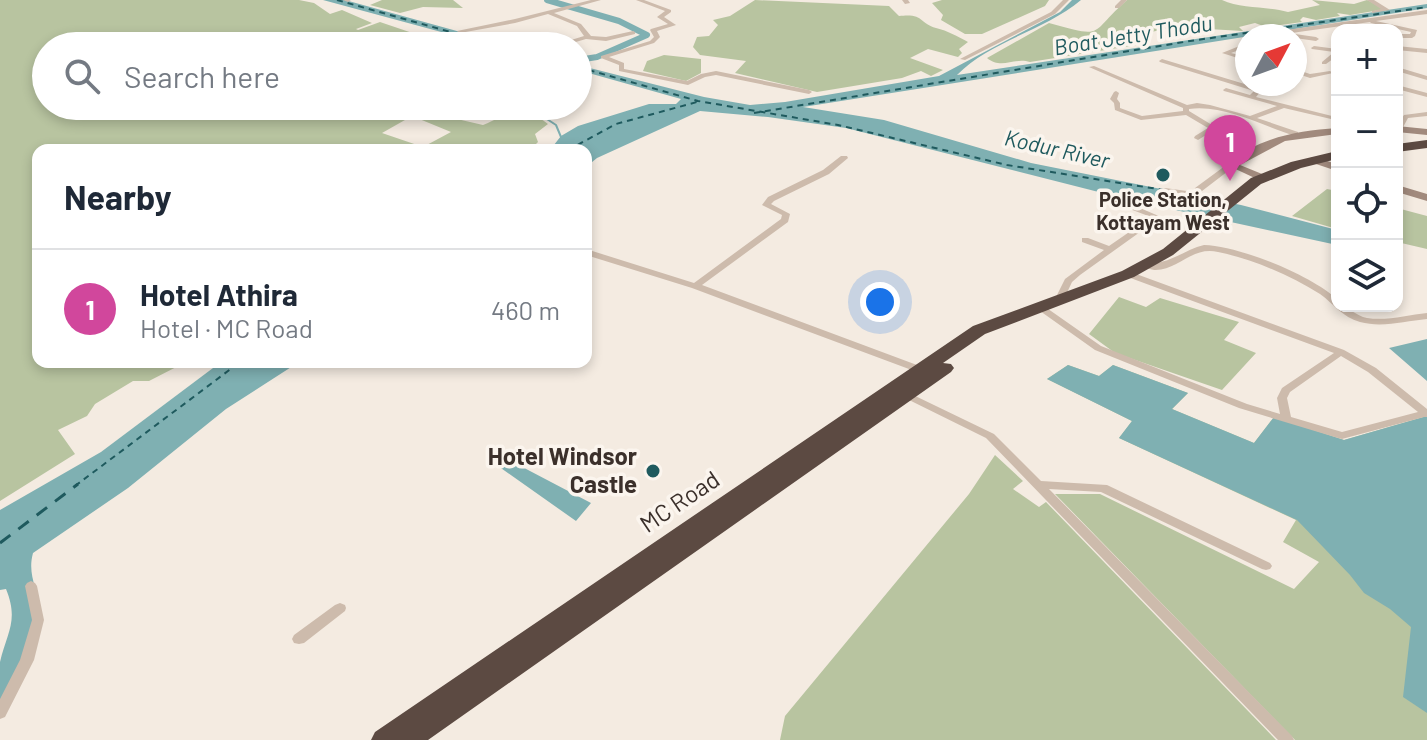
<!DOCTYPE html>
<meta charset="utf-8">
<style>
:root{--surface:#fff;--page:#f2f2f3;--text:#1f2937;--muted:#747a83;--line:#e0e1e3;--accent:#1f5a5e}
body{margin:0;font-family:Barlow,sans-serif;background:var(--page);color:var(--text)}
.controls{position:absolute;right:24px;top:24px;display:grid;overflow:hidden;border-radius:16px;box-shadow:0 4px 12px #0003}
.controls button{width:72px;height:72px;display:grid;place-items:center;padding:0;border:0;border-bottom:2px solid var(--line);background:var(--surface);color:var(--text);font:40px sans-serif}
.compass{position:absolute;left:1235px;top:24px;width:72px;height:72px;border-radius:50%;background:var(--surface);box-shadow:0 4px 12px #0003;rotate:49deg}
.you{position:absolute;left:880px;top:302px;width:28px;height:28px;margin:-20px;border:6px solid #fff;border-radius:50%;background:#1a73e8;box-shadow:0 0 0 12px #1a73e833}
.badge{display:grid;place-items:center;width:52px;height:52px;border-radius:50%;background:var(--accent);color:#fff;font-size:26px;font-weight:700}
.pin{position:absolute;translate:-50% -66px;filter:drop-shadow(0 2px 4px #0008)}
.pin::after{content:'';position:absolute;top:42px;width:28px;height:24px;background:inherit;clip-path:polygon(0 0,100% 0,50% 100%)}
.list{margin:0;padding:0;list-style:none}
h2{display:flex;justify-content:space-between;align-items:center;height:104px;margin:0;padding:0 32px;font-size:34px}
h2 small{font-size:26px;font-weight:400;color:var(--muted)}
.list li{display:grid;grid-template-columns:52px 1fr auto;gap:24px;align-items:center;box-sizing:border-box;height:120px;padding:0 32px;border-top:2px solid var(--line)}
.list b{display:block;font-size:30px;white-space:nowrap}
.list p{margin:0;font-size:26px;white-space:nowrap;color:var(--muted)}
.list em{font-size:26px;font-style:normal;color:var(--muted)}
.icon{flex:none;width:44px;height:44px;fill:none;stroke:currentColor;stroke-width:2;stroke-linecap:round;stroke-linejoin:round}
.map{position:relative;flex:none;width:1427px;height:740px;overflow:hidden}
.search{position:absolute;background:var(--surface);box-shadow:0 4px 12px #0003;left:32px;top:32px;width:560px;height:88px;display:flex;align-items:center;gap:20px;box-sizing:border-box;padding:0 28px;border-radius:44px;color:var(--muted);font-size:30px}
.panel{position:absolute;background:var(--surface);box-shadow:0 4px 12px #0003;left:32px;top:144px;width:560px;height:224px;border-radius:16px}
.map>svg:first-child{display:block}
.green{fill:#b8c4a0;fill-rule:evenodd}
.water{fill:#7fb0b2}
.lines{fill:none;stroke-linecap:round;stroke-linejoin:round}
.stream{stroke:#7fb0b2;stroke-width:2}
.canal{stroke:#7fb0b2;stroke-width:6}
.ferry-far1{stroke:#1f5a5e;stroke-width:2;stroke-dasharray:6 5;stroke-linecap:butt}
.ferry{stroke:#1f5a5e;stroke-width:3;stroke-dasharray:13 10;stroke-linecap:butt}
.street{fill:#cdbbac;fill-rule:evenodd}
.secondary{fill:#a18a7d;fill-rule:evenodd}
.highway{fill:#5c4a42;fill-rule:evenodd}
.poi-dot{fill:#1f5a5e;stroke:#fbf5ee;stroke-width:3}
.labels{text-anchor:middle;stroke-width:7;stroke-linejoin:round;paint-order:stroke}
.far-poi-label{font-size:20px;font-weight:bold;fill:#3b302b;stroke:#fbf5ee}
.far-water-label{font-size:22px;font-style:italic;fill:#1f5a5e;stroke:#fbf5ee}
.poi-label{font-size:24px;font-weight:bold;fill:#3b302b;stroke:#fbf5ee;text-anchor:end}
.street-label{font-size:24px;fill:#3b302b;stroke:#fbf5ee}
</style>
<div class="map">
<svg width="1427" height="740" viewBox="0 0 1427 740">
<rect width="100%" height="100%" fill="#f4ebe1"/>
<!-- green -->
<path class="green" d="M0,0h299l15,3 16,11 12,-4 30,13 -16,6 2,1 22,-8 56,19 8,-3 25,6 -423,2v60h432l-21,13 26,6c31,-12 33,-25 65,-1l-13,10 3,8 -8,8h-492v212h148l-37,19h-16l-38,23 -8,12 -29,14 17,24 -75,47zM412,116l39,16 -28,15 -41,-14z
M382,0h71l10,8 -40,-1 -23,6 -30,-8z
M755,0l134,6 10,10c25,-3 20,7 37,12 12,3 21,8 32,14l-9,7 3,4 -4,4 -30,-8 -18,9 33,12 -12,6 -10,-5 -19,7 -85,14 -82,-19 11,-12 -46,-6 -7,-8 4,-10 12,-1 9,-11 -5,-5 17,-4z
M942,0h107l-4,6 -63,28h-17l-24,-14 2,-5 -11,-12z
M1127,0h95c19,9 45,6 66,12l32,-7 -8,-5 42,4 13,-4 19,9 -36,6 -13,-2 3,3 -24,4 -13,-3 -3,3 2,2 -36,5 -11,-4 -16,4 4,4 -70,-4 -43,10 13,7 -113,18c-16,-5 -28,8 -43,-4l62,-35c58,16 39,11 78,-23z
M664,55l37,4v14l-15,8 -43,-10 4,-10z
M1327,189l10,2v38l-45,-13z
M1397,208l30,8v33l-30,-7z
M1119,297l27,10 14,-9 79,24 -15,18 32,13 -34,37 -107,-37 -26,-19z
M1068,365l31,11 14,-11 75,28 -16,16 82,34 20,-26 70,23 83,-24v324h-132l-240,-246h45l194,95 25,-27 -36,-20 13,-22 -177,-82 13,-17 -85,-42z
M995,455l28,26 -10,8 26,18 7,-5 230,238h-496l5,-24 184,-222z"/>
<!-- water -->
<path class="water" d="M323,0h22l166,46h-18z
M1072,0h9c-37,31 -91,41 -124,75l470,-71v4l-624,99 81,13 147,43 210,42 96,25v15l-203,-44 -288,-73 -78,-11 -68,-6 -103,47 -11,9v-17h-36l11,-14 17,-10 71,-22h27l5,-5 -103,-29v-5l126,32 46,8 35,-3 154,-26 121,-64z
M1427,339v42l-38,-33z
M221,362h78l-73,47 -98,79 -95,65c-6,22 5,35 6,55 2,29 -26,73 -39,99 0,-13 0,-32 0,-45 7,-30 19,-41 6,-73l-6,1v-80l101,-58z
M1068,365l31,11 14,-11 75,28 -16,16 82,34 20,-26 70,23 83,-24v297l-24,-16 8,-70 -21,-18 -26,-16 -14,-18 -53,-55 -178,-82 13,-17 -85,-42z
M509,460l82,43 -15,18 -78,-55z"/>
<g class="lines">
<!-- stream -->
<path class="stream" d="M527,106l29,19 5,12"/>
<!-- canal -->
<path class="canal" d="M547,0l72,21 28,14 -50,22 -19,3"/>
<!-- ferry-far1 -->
<path class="ferry-far1" d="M337,0l163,46
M578,67l120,34 140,24 169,40 157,25
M754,113l436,-72 237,-34
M568,150l48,-26 81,-22
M75,486l165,-124"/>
<!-- ferry -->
<path class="ferry" d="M0,543l78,-59"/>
<!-- street -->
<path class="street" d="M343,0h8l-3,2z
M591,0h10l-47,13 27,11 10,12 15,1 27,-6 2,1v2l-29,7 -20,-2 -24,7h-10l32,-10 -7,-10 -29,-12 -33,9 -55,10 -3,-2 58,-12z
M636,0h8l27,10v2l-7,5 12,8 -19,6 3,6 -6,6 -45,14 15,6v6l63,12 14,-7 15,-3 93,19 3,2 -3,2 -93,-19 -11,2 -17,8 -69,-14v-6l-18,-7v-2l49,-15 4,-4 -4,-7 1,-1 17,-5 -11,-7 8,-6z
M902,0h6l2,3 -5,1z
M1063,0h6l-14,14 -90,46 -5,-1 91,-47z
M1121,0h6l-8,8h-4v-2z
M1367,0h7l16,10 -18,3v-2l9,-2z
M1427,10v4l-51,7 41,9 -2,6 -3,2h-15v-4h13l1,-2 -40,-9 -1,-1 -100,14h-16l3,-2z
M1295,34l21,3 3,2 -3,2 -21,-3v-2h-3z
M1247,43v4l-16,6 16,4v4l-25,-8z
M1314,46l23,3v7l-11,8h-4v-2l12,-10 -22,-3 -1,-1z
M1397,46l30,3v4l-30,-3z
M1162,59l99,30 1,1 -6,7 80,20 1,10h-3l-3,-8 -47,-11 -27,10 41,14v4h-3c-32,-10 -72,-32 -106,-27v2l28,17 -19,12 -4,-2 1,-2 13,-8 -22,-13 -45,5 -26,-10 -1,-7 -4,-4 4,-7 2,-1 3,2 -2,6 3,4v5l22,8 41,-5v-3l-94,-41 5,-1 93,39 10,-2 13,2 40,11 27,-10 -53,-15 -1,-1 3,-2 24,7 4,-4 -94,-29 -1,-1z
M1397,67l30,9v4l-30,-9z
M1295,69l15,5 20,-3 3,2 -23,5 -15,-5z
M1397,85l30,8v4l-30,-8z
M1427,112v4l-19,2 -7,13h-4v-6l7,-10z
M841,156h6l1,2 -19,16 -55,27 -3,3 19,10 -2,8 -86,63 223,83 1,2 -1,2h-8l-225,-84 -106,-33v-6l108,34 87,-64 1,-4 -20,-10 6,-8 55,-27z
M1229,163h6l1,2 -34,26 -2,6 -35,-5 -4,-2 4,-2 29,4 1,-4z
M1106,196h6l49,21 -81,58 -8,7 -8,17h-6l-2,-2 9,-18 39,-29 -22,-8v-4h6l21,8 42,-29 -45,-17z
M1204,245c36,1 106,30 133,54v7c11,0 19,10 30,12 20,3 41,-3 60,-5v6c-22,2 -45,9 -67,3 -18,-5 -26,-18 -40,-28 -30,-19 -68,-35 -102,-42 -27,-6 -40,19 -64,18 -1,0 -11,-3 -12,-3l-1,-2 4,-3c21,5 38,-12 59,-17z
M1128,271l216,79 32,18 51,41v8h-3l-82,22 -4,-1 -99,-30 -144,-58 -62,-44 2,-2h6l60,42 146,58 33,10 -3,-16 5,-10 52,-35 -209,-77 -1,-2zM1341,356l27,16 50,40 -76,20 -51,-15 -4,-19 3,-6z
M907,392l87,42 47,47 66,4 163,78 2,3 -2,3 -4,1 -4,-1 -161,-77 -52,-3 243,247 2,4h-16l-292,-302 -83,-41 -1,-2z
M31,581l4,2 2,3 7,34 -10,40 -29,57 -5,2v-20l20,-39 12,-40 -7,-34 2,-3z
M340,603l5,2 1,3 -1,3 -41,32 -5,1 -5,-1 -2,-4 2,-4 41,-30z"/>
<!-- secondary -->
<path class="secondary" d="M1397,126l30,3v6l-30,-3z
M1337,128v6l-52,7 -45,24 27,11v4h-8l-32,-15c31,-28 70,-34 110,-37z
M1314,157l23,7v7l-27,-9v-4z
M1397,185l30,9v7l-30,-9z"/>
<!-- highway -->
<path class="highway" d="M1427,140v8l-30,4v-8z
M1337,151v8l-36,9 -40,16 -88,71 -39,22 -149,57 -42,29 8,1 3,4 -3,4 -523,368h-57l4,-8 598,-406 149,-55 41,-22 88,-71 40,-16z"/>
</g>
<!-- markers -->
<g class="poi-dot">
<circle cx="1163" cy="175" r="8"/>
<circle cx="653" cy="471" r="8"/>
</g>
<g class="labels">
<!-- far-poi labels -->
<g class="far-poi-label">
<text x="1163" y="207">Police Station,<tspan x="1163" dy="23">Kottayam West</tspan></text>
</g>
<!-- far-water labels -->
<g class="far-water-label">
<text transform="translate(1133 35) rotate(-9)" y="8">Boat Jetty Thodu</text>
<text transform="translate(1057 149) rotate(13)" y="8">Kodur River</text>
</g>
<!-- poi labels -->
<g class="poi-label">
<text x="637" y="465">Hotel Windsor<tspan x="637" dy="28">Castle</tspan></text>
</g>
<!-- street labels -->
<g class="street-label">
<text transform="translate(680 502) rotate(-34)" y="8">MC Road</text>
</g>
</g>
</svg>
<div class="controls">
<button>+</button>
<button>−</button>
<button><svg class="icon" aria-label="locate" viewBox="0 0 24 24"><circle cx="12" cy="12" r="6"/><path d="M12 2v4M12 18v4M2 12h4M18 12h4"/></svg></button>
<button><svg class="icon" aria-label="layers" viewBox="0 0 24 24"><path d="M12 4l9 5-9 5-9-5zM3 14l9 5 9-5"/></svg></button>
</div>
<svg class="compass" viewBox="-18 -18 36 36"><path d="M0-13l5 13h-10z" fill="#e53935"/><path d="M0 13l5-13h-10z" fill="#747a83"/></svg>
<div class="you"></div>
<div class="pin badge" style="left:1230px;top:181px;background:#d1479c">1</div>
<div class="search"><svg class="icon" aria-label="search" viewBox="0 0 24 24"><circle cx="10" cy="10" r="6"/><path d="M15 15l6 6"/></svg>Search here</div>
<section class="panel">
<h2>Nearby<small></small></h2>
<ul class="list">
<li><span class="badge" style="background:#d1479c">1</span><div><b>Hotel Athira</b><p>Hotel · MC Road</p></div><em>460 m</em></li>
</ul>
</section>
</div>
